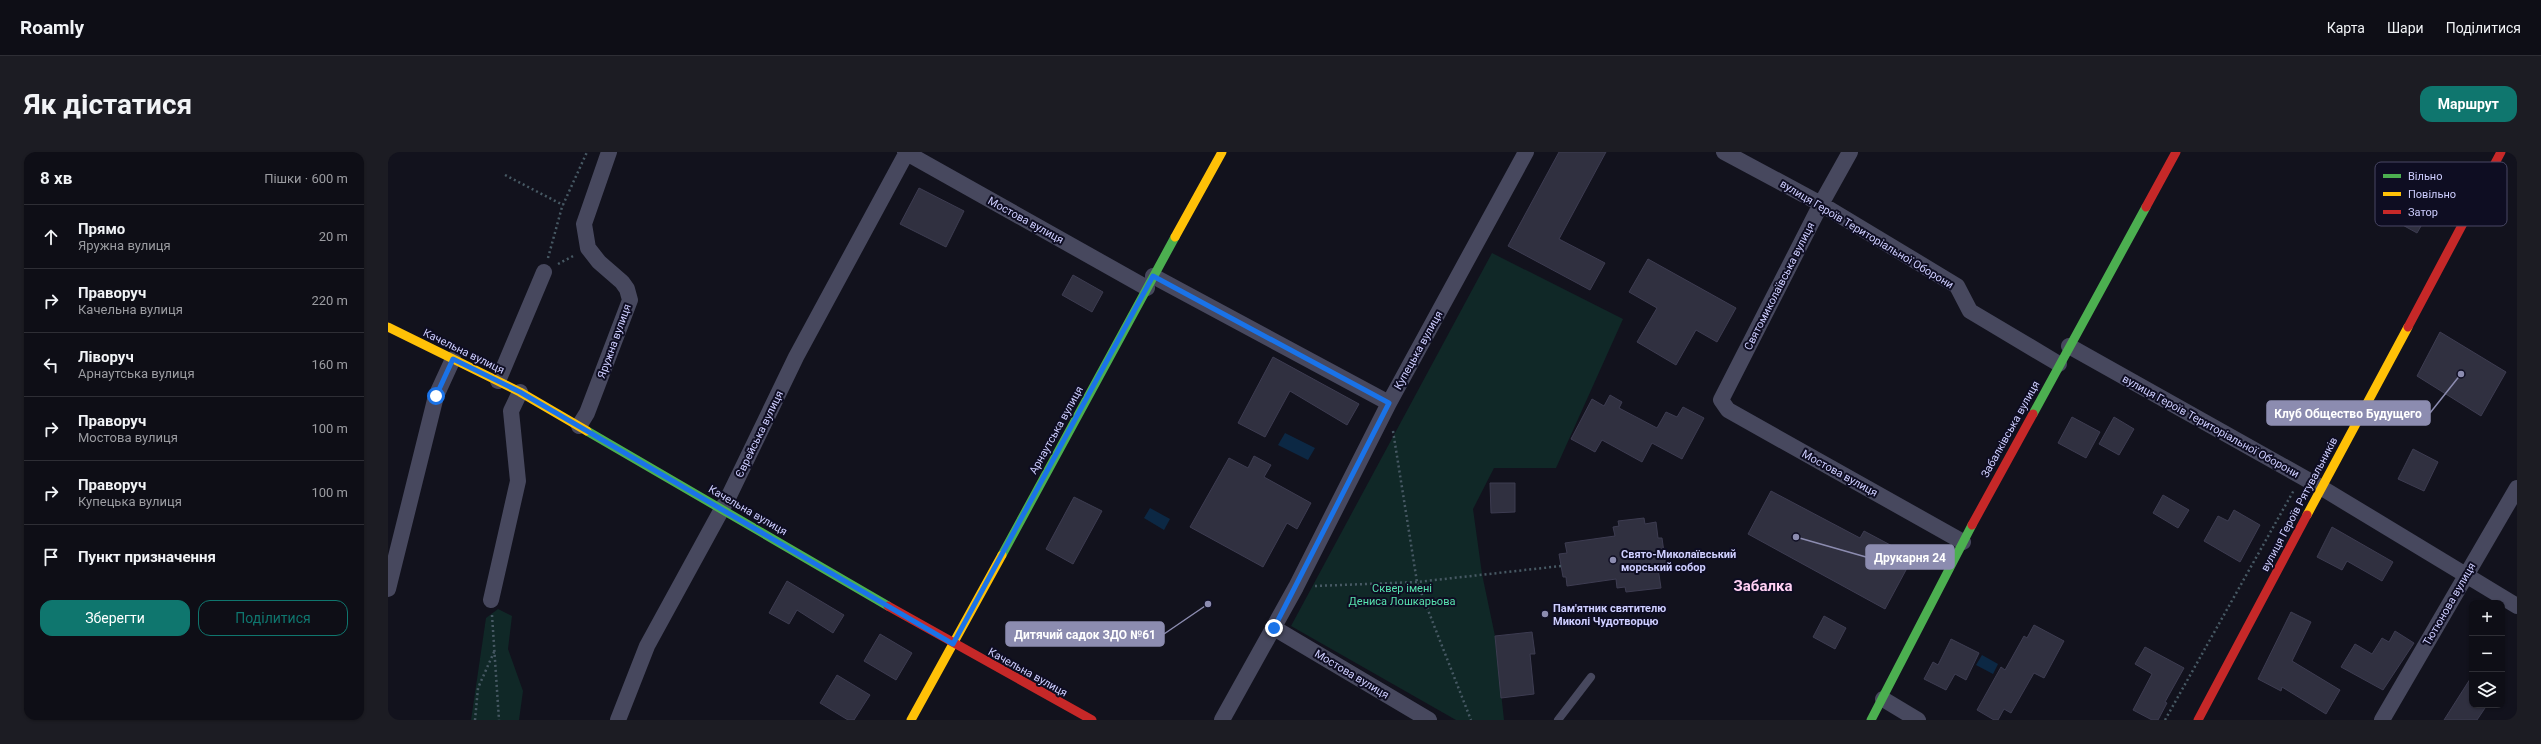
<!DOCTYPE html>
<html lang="uk">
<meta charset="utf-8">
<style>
:root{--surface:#0e0e16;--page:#1c1c23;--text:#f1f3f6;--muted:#9b9ca1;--line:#2e2e35;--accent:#0f766e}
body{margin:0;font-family:Roboto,sans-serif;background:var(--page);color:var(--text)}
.controls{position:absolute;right:12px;bottom:12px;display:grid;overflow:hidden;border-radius:8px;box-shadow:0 1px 3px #0004}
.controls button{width:36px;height:36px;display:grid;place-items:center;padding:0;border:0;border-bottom:1px solid var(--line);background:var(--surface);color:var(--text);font:20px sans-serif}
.stop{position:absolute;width:12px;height:12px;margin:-9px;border:3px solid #1a73e8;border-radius:50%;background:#fff}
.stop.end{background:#1a73e8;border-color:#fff;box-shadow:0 1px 4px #0008}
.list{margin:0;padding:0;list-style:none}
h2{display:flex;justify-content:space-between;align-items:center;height:52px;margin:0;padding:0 16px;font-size:17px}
h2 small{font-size:13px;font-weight:400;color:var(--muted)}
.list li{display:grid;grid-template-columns:26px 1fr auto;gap:12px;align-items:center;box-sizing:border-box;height:64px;padding:0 16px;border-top:1px solid var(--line)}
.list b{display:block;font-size:15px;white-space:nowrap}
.list p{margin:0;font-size:13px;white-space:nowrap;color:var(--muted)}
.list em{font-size:13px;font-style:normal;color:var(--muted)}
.actions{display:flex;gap:8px;padding:12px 16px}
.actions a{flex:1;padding:9px 0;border:1px solid var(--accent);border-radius:12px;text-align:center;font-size:14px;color:var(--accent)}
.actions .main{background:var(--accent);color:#fff}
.icon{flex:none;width:22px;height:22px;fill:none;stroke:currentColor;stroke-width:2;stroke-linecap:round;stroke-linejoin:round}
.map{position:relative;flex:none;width:2129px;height:568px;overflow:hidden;border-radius:12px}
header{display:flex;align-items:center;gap:24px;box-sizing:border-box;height:56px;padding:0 20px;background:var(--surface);border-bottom:1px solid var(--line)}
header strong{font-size:19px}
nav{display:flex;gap:22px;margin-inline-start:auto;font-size:14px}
.intro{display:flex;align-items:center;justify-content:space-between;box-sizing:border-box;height:96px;padding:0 24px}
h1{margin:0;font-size:28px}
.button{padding:10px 18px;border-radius:12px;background:var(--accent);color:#fff;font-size:14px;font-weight:700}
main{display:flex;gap:24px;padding:0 24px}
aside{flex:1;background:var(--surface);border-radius:12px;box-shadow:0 1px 3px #0004}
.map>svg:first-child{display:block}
.green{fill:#102827}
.water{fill:#0c2844}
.building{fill:#303040;stroke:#3d3c51}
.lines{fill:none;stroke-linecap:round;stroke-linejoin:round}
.path{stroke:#475964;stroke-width:2.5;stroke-dasharray:2 3;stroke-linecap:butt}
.lane{stroke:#47485e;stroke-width:8}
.street{stroke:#47485e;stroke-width:16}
.fast{stroke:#4caf50;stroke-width:9}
.slow{stroke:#ffc107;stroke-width:9}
.jam{stroke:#c62828;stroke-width:9}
.route{stroke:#1a73e8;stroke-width:5}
.poi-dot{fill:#8c8cb0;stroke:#0e0d22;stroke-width:1.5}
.labels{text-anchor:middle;stroke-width:4;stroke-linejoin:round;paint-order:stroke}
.street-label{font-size:11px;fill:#ceceff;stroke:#0e0d22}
.poi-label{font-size:11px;font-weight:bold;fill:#ceceff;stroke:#0e0d22;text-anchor:start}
.park-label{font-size:11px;fill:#57e2af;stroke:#0e0d22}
.district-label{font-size:15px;font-weight:bold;fill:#ffd0f3;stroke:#0e0d22}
.key{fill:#0e0d22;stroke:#484764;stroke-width:1}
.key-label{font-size:11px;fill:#ceceff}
.leader{fill:none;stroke:#8c8cb0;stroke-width:1.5}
.callout-dot{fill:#8c8cb0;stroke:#0e0d22;stroke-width:1.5}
.callout{fill:#8c8cb0;stroke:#8c8cb0;stroke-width:1.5}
.callout-label{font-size:12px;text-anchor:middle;font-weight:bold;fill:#fff}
</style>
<header>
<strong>Roamly</strong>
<nav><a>Карта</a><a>Шари</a><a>Поділитися</a></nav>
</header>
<div class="intro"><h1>Як дістатися</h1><a class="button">Маршрут</a></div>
<main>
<aside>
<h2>8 хв<small>Пішки · 600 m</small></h2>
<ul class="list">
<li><svg class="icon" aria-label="ahead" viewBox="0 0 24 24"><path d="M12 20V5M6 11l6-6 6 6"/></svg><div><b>Прямо</b><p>Яружна вулиця</p></div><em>20 m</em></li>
<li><svg class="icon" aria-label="right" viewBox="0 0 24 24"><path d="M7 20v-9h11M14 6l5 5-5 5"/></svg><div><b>Праворуч</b><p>Качельна вулиця</p></div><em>220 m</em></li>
<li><svg class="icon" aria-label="left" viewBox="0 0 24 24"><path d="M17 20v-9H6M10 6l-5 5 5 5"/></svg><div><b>Ліворуч</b><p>Арнаутська вулиця</p></div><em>160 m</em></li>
<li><svg class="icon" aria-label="right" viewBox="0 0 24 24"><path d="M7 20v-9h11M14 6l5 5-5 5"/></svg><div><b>Праворуч</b><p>Мостова вулиця</p></div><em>100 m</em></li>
<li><svg class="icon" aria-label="right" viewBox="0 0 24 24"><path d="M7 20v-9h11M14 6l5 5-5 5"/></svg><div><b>Праворуч</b><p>Купецька вулиця</p></div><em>100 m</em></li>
<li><svg class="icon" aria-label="arrive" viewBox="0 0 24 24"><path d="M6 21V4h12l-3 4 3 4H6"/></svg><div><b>Пункт призначення</b></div></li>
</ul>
<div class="actions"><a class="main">Зберегти</a><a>Поділитися</a></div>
</aside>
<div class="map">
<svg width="2129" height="568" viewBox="0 0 2129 568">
<rect width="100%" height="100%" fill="#12121d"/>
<!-- green -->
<path class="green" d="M1104,101l131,66 -67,149h-62l-21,41 9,65 13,62 9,84h-48l-165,-94z
M110,457l14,7 -4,33 15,42 -4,29h-48l15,-102z"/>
<!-- water -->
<path class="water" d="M897,281l30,15 -7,12 -30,-15z
M762,356l20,11 -6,11 -20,-12z
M1594,503l16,9 -5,10 -17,-9z"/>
<!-- building -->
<path class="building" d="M1171,0h47l-47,87 46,24 -15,27 -82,-44z
M531,36l45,23 -18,36 -46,-23z
M2011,48l15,8 5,-8 13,7 -15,26 -27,-15z
M1260,107l88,49 -19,34 -21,-12 -20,35 -39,-23 20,-34 -28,-16z
M685,123l30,17 -11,20 -30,-17z
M2052,180l66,40 -25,44 -64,-40z
M885,205l86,47 -12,21 -57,-34 -25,46 -27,-14z
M1222,243l12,7 -3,6 38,20 9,-16 11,5 6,-10 21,11 -22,41 -30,-16 -10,19 -40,-22 -7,12 -24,-13 21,-40 12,7z
M1684,265l28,15 -14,26 -28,-15z
M1726,265l20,12 -15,26 -20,-11z
M2025,297l25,13 -14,29 -26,-12z
M866,304l17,9 -7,12 47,26 -14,26 -10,-6 -24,44 -73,-40 39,-69 19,10z
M1102,331h25v29l-24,1z
M1383,339l89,47 4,-7 49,26 -28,52 -137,-75z
M1775,343l26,15 -11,18 -25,-15z
M686,345l28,14 -29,53 -27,-15z
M1846,358l26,15 -20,37 -36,-21 14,-25 10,5z
M1256,366l1,6 11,-2 2,16h4l4,29 -8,1 3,20 -35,4 -1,-5 -8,1 -1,-9 -49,7 -1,-9h-3l-4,-23 8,-1 -2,-10 50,-7 -2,-9 6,-1 -1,-5z
M1944,375l61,35 -11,19 -35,-20 -5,9 -25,-13z
M399,429l57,34 -11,18 -36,-23 -8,14 -20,-11z
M1903,460l20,10 -19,39 48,29 -14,24 -44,-27 -1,4 -23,-12z
M1436,464l22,12 -11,21 -22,-12z
M1646,473l30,16 -20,37 -10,-5 -23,40 -7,-4 -6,11h-4l-17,-10 24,-43 4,3 19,-34 3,2z
M2007,479l19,12 -31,47 -42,-23 14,-23 17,10 10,-16 7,4z
M1144,480l3,22h-5l4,40 -33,4 -6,-62z
M492,482l32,19 -16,27 -32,-19z
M1563,487l28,14 -13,27 -11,-6 -9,16 -22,-11 9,-17 5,3z
M1757,495l39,21 -19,34 2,1 -9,17h-6l-19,-10 19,-36 -17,-10z
M449,523l33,20 -16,25h-6l-28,-17z
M2084,524v29h15l-10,15h-33z"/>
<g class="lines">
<!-- path -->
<path class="path" d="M117,23l58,30
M160,106l14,-51 25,-55
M170,112l17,-9
M1005,279l24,151 54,138
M927,434l102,-4 144,-16
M104,463l7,105
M87,568l3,-32 16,-36
M1777,568l129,-230"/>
<!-- lane -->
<path class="lane" d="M1170,568l33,-43"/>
<!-- street -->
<path class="street" d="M517,0l242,136
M1336,0l97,52 136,82 13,25 89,53
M1462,0l-29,52 -100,196 7,10 235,132
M765,124l236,127
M1681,194l253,142 195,118
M110,229l46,-109
M191,274l8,-13 43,-113 -3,-11 -5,-7 -23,-20 -11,-14 -4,-24 25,-72
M0,437l48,-193 17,-37
M103,448l27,-119 -7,-70 9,-19
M886,476l155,92
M1495,547l35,21
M230,568l29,-74 81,-148 68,-141 111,-205
M834,568l74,-133 93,-184 137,-251
M1994,568l135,-232"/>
<!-- fast -->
<path class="fast" d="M1645,262l113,-207
M199,279l301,175
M614,403l173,-318
M1483,568l101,-195"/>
<!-- slow -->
<path class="slow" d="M787,85l47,-85
M0,175l132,65 67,39
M1919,363l101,-188
M523,568l91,-165"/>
<!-- jam -->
<path class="jam" d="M1758,55l30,-55
M2020,175l93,-175
M1584,373l61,-111
M500,454l204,114
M1810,568l109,-205"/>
</g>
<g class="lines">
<!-- route -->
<path class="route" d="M48,244l17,-37 67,33 433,252 200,-368 236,127 -115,225"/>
</g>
<!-- markers -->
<g class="poi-dot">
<circle cx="1225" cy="408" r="4"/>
<circle cx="1157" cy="462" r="4"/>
</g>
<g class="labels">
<!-- street labels -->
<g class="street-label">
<text transform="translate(638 68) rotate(29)" y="4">Мостова вулиця</text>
<text transform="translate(1479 82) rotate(31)" y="4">вулиця Героїв Територіальної Оборони</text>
<text transform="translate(1391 134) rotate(-63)" y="4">Святомиколаївська вулиця</text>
<text transform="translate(226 189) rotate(-70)" y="4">Яружна вулиця</text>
<text transform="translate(1030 198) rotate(-61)" y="4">Купецька вулиця</text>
<text transform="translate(76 199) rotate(26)" y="4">Качельна вулиця</text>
<text transform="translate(1823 274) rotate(29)" y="4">вулиця Героїв Територіальної Оборони</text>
<text transform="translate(1622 277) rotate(-61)" y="4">Забалківська вулиця</text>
<text transform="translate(668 278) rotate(-61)" y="4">Арнаутська вулиця</text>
<text transform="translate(371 282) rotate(-64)" y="4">Єврейська вулиця</text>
<text transform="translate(1452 321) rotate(29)" y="4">Мостова вулиця</text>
<text transform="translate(1911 352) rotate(-62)" y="4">вулиця Героїв Рятувальників</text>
<text transform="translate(360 358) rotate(30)" y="4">Качельна вулиця</text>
<text transform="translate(2061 452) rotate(-60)" y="4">Тютюнова вулиця</text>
<text transform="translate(640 520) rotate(29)" y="4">Качельна вулиця</text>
<text transform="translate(964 522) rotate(31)" y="4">Мостова вулиця</text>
</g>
<!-- poi labels -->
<g class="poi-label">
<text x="1233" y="406">Свято-Миколаївський<tspan x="1233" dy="13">морський собор</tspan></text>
<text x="1165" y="460">Пам'ятник святителю<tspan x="1165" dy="13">Миколі Чудотворцю</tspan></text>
</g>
<!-- park labels -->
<g class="park-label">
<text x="1014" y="440">Сквер імені<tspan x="1014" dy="13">Дениса Лошкарьова</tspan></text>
</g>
<!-- district labels -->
<g class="district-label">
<text x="1375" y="439">Забалка</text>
</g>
</g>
<!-- legend -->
<rect x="1987" y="10" width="132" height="64" rx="6" class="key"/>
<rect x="1995" y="22" width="18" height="4" fill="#4caf50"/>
<rect x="1995" y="40" width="18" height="4" fill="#ffc107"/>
<rect x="1995" y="58" width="18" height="4" fill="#c62828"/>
<g class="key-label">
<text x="2020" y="28">Вільно</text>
<text x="2020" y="46">Повільно</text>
<text x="2020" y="64">Затор</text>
</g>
<!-- callouts -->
<path class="leader" d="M2073 222L2042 261M1408 385L1478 405M820 452L776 482"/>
<g class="callout-dot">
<circle cx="2073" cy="222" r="4"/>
<circle cx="1408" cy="385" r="4"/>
<circle cx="820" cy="452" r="4"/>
</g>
<g class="callout">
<rect x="1879" y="249" width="163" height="24" rx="4"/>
<rect x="1478" y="393" width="88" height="24" rx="4"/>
<rect x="618" y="470" width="158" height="24" rx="4"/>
</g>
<g class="callout-label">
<text x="1960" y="266">Клуб Общество Будущего</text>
<text x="1522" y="410">Друкарня 24</text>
<text x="697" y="487">Дитячий садок ЗДО №61</text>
</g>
</svg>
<div class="controls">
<button>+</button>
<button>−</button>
<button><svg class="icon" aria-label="layers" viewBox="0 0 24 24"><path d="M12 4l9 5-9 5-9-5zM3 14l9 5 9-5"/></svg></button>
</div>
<div class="stop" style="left:48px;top:244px"></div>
<div class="stop end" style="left:886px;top:476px"></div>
</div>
</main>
